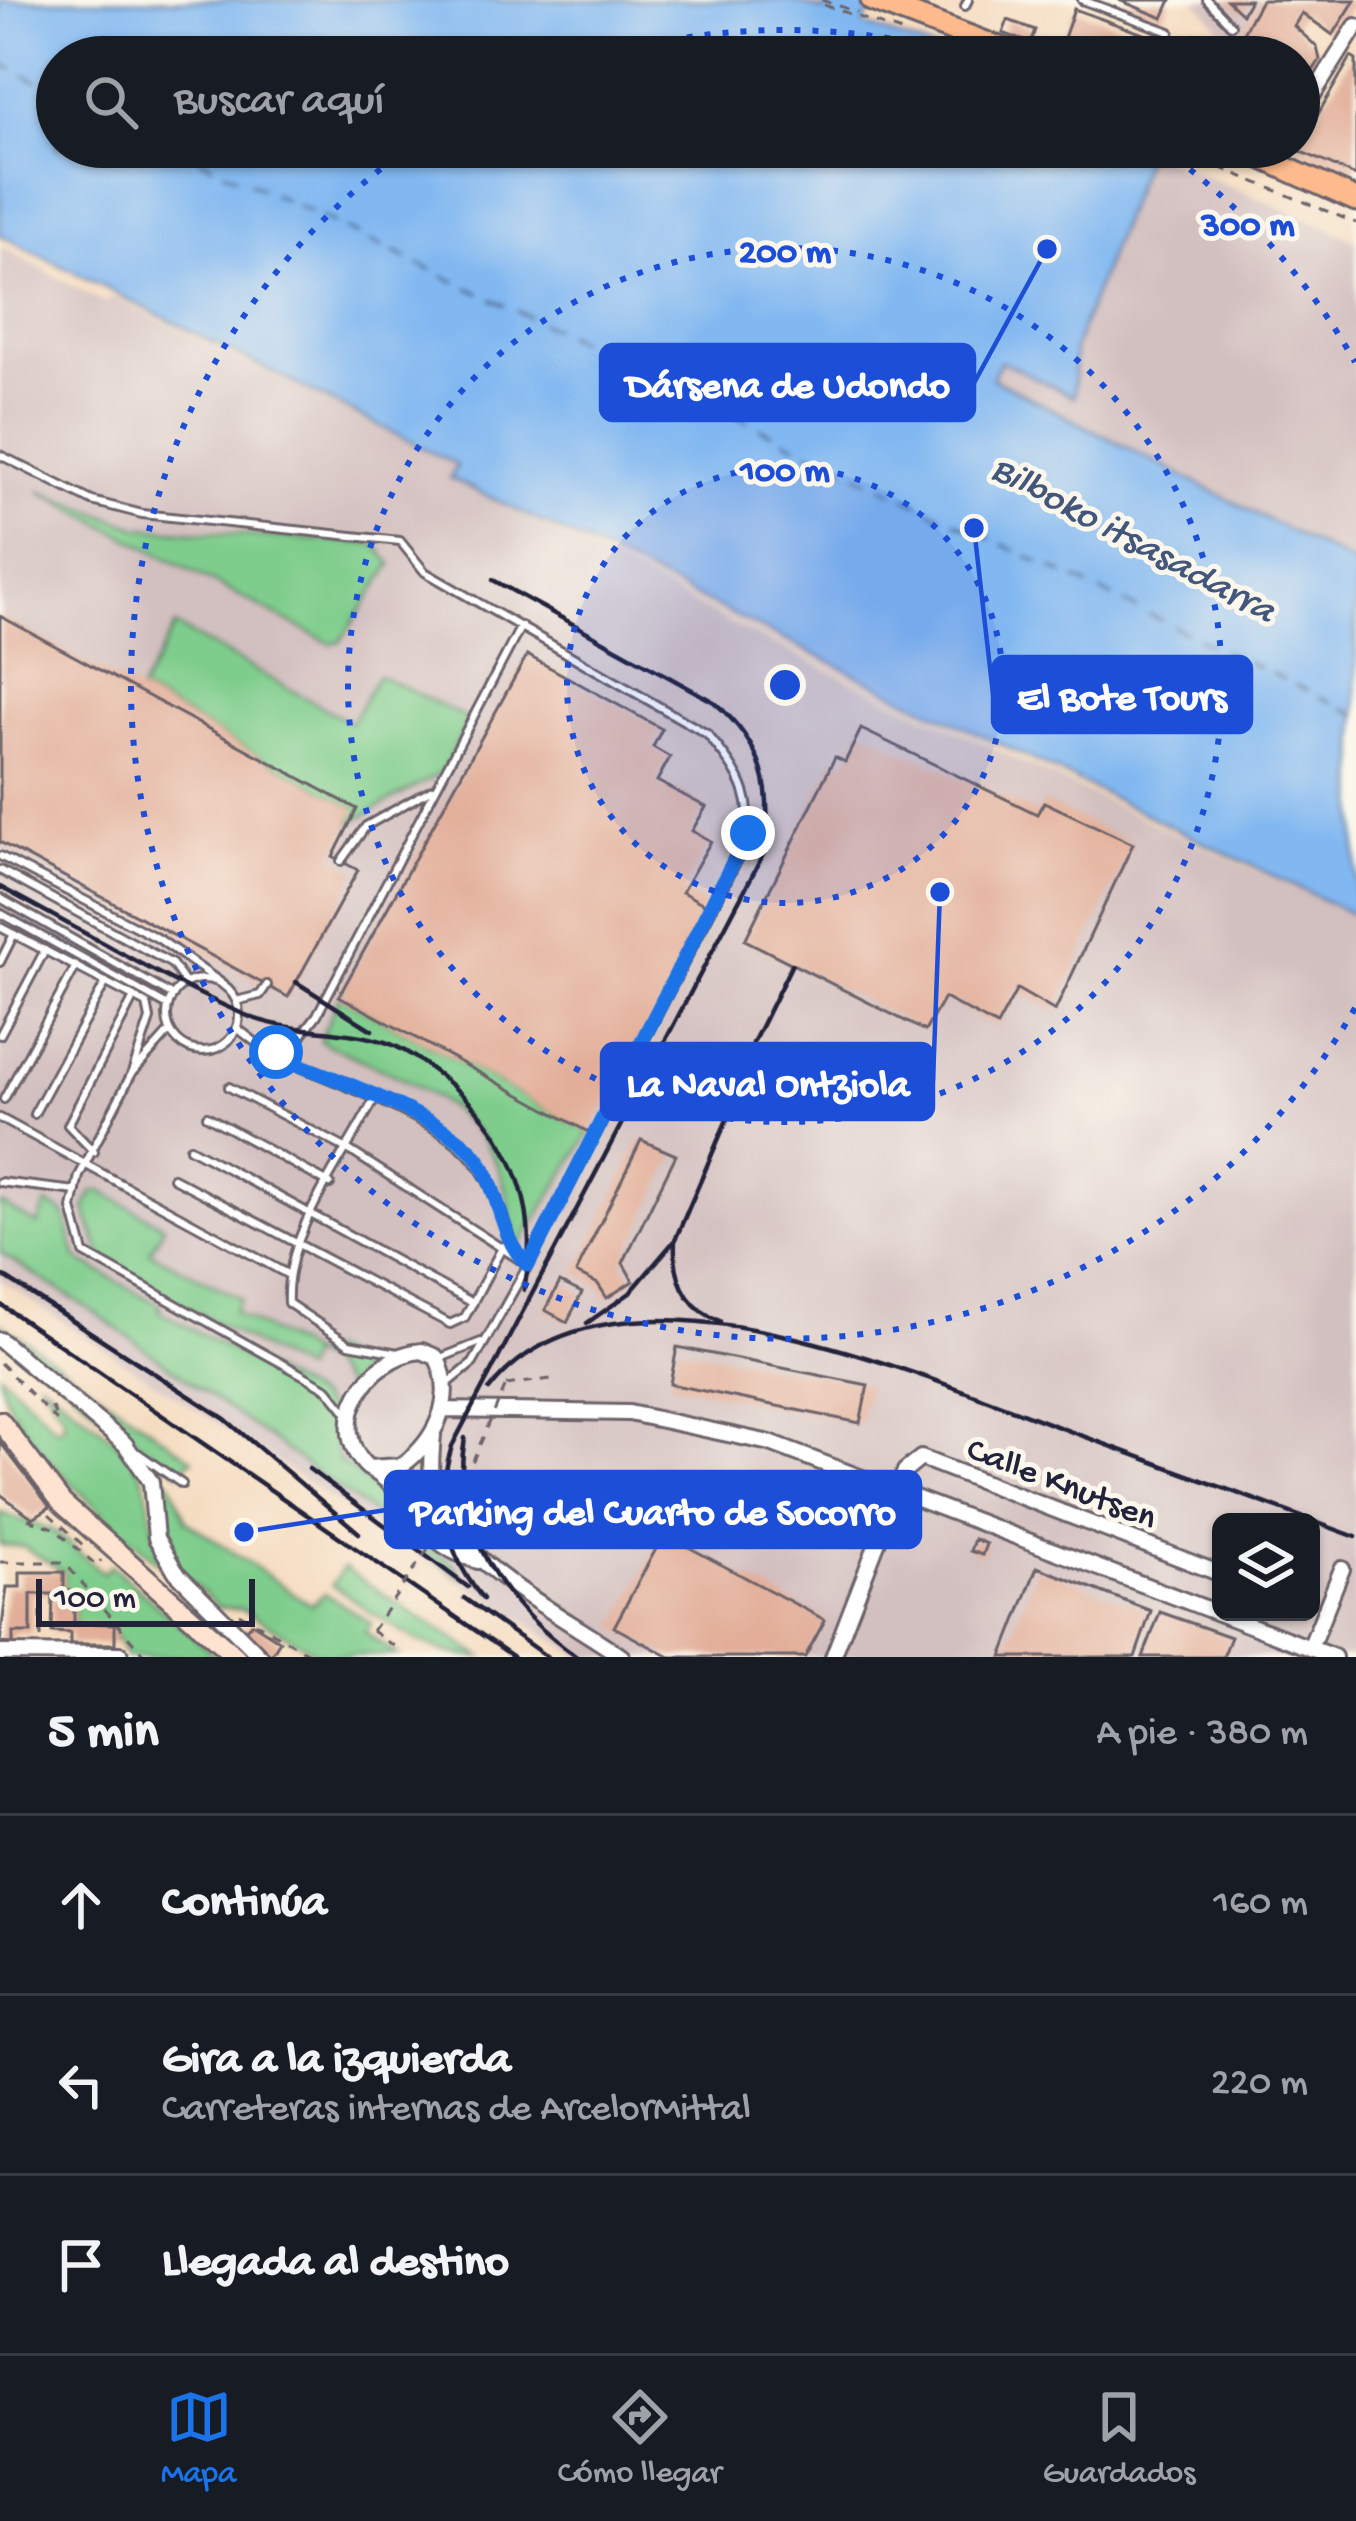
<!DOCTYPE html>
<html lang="es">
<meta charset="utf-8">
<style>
:root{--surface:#171b24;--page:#242831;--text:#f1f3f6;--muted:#9ea1a6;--line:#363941;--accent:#1a73e8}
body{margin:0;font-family:"Gochi Hand",sans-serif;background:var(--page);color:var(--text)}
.controls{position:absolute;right:36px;bottom:36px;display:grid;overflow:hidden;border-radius:18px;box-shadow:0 3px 9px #0004}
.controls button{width:108px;height:108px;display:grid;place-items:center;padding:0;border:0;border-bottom:3px solid var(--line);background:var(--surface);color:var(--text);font:60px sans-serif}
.scale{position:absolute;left:36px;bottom:30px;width:219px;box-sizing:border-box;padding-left:12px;border:6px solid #22223b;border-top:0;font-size:33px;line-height:42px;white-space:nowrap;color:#22223b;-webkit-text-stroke:9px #fbf7ec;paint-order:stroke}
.stop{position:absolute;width:36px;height:36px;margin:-27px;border:9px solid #1a73e8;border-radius:50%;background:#fff}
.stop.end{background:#1a73e8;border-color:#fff;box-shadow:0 3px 12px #0008}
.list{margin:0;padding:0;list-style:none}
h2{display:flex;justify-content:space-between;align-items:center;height:156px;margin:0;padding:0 48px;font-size:51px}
h2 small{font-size:39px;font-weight:400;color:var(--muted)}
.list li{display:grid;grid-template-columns:78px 1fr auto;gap:36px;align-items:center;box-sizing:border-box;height:180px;padding:0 48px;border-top:3px solid var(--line)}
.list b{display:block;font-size:45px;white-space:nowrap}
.list p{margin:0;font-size:39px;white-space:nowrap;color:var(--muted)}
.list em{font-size:39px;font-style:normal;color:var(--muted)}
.icon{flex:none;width:66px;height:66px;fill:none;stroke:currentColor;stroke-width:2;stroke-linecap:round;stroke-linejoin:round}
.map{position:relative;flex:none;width:1356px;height:1657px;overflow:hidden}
.search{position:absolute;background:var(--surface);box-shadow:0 3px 9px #0004;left:36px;right:36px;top:36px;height:132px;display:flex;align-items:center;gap:30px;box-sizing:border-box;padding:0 42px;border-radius:66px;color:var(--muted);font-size:45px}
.sheet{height:696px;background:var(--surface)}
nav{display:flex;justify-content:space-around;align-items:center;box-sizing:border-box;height:168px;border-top:3px solid var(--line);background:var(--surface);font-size:33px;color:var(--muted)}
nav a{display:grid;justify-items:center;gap:6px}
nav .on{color:var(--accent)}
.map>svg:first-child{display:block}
.industrial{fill:#d2bfbf;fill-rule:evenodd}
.green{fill:#7fcd8c;stroke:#507864;stroke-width:3}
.water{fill:#81b8f1;stroke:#526d96;stroke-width:3}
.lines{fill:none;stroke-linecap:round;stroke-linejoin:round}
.ferry{stroke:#43567b;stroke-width:3;stroke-dasharray:15 12;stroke-linecap:butt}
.building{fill:#e2ae99}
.lane-casing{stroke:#6c636a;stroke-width:12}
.street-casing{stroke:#6c636a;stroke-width:20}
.secondary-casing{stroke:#6c636a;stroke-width:24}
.primary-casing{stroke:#6c636a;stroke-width:27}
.path{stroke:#6c636a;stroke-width:3;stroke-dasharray:9 9;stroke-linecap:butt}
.lane{stroke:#fff;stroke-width:6}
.street{stroke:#fff;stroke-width:14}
.secondary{stroke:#fee3d1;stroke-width:18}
.primary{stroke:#fcba8d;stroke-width:21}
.rail{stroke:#22223b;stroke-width:4.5}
.path-bridge{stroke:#6c636a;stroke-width:3;stroke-dasharray:9 9;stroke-linecap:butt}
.route{stroke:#1a73e8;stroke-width:15}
.ring{fill:none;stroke:#1d4ed8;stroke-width:6;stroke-dasharray:6 12}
.labels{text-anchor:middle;stroke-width:10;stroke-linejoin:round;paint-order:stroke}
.street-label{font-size:36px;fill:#22223b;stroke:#fbf7ec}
.water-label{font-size:39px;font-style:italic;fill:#43567b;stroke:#fbf7ec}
.centre{fill:#1d4ed8;stroke:#fbf7ec;stroke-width:6}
.ring-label{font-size:36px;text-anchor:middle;font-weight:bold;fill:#1d4ed8;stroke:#fbf7ec;stroke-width:10;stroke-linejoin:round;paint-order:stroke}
.leader{fill:none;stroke:#1d4ed8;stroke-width:4.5}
.callout-dot{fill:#1d4ed8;stroke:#fbf7ec;stroke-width:4.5}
.callout{fill:#1d4ed8;stroke:#1d4ed8;stroke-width:4.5}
.callout-label{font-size:39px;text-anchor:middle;font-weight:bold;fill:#fff}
</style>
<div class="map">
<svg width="1356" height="1657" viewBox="0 0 1356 1657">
<rect width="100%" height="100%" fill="#fbf7ec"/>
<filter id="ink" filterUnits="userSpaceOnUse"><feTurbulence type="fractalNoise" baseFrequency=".00833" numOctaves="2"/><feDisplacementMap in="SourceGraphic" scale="24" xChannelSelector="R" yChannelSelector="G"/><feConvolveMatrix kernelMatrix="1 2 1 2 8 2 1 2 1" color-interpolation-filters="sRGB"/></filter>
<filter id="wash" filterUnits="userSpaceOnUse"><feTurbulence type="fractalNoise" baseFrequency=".004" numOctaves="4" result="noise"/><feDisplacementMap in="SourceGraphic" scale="48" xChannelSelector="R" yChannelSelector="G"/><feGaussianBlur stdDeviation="2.7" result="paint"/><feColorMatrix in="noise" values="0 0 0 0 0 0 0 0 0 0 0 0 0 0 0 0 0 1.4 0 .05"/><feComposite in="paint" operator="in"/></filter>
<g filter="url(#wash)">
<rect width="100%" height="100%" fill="#f5dcc0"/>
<!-- industrial -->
<path class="industrial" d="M1196,0h65l-26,44z
M1148,151l208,89v325l-364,-186 8,-18 74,36v-47z
M0,246l106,58 5,-8 346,170 -5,13 308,160 596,279v739h-774l-188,-117 -394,-260zM1221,1522h90v90h-90z"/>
<!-- green -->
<path class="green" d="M39,491l100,37 236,16 17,20 -52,78 -9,2z
M175,626l176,97 27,-48 90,44 -24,52 -95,53 7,-15 -216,-118z
M339,996l251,137 -71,114c-6,-24 -10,-49 -18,-72 -26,-76 -115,-102 -181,-134z
M101,1191l63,35 -14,26 91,47 -7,13 88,48 7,-10 34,15 -16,24 -21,-26 -17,-8 -6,16 -200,-111 -18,-51 7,-17z
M0,1203l38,22 8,-21 18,9 13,46 84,47 -2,5 159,87 10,13 10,49 44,35 29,37 44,33 7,13 -365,-264 -97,-61z
M0,1322l193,137 -15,12c-65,-45 -123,-92 -178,-149z
M0,1373l56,55 8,-3 -1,-11 -25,-35c33,28 97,65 108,107 8,30 6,55 20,83 -44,-37 -166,-140 -166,-196z
M148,1468l23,15 16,38 124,84 14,-12 46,30 -6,9 32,23 -75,1 -79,-46 -25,-3 -38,-36 -22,-43 3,-34z
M0,1513l53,17 50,43 8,-8 106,92h-91l-11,-23 -41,-11v-32h-10v-19l-41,-25 -23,-2z
M343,1568l139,89c-59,0 -103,-41 -150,-72z"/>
<!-- water -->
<path class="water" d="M0,0h791l33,11 4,-11h47l-11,25 90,32h-897v90l1091,4 -74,197v49l-73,-36 -9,17 364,187v351l-906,-438 7,-13 -457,-230z"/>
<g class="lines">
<!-- ferry -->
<path class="ferry" d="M0,63l57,28
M175,147l1181,567"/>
</g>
<g id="blocks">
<!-- building -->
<path class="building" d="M1119,0h52l-8,18z
M1227,0h23l-8,14z
M1261,0h94l-22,35 -31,-22 -8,13 23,21 3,13 -21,32v-35h-113l9,-22 39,14z
M1074,9l83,30 -7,18h-57l-31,-13z
M1008,20l27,10 -5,13 -27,-10z
M1351,57l5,3v116l-65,-29h8z
M0,616l357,193 -24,48 25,13 -70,127 -288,-155z
M527,655l135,74 -9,18 17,10 -13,24 49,26 -14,24 19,10 -29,51 31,17 -123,224 -251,-137z
M861,729l176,85 7,-12 89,42 -78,167 -38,-22 -20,37 -53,-28 -19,33 -180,-91 90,-183 10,5z
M641,1140l35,15 -53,108 10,18 -26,17 -9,-14 -22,-11z
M560,1282l22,11 -15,29 -22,-12z
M677,1347l191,38 -8,38 -190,-39z
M0,1442l50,65 -17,11 -33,-24z
M664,1534l161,86 -20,37h-135l-56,-30z
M974,1539l12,5 -4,11 -12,-4z
M1037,1567l114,44 -16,46h-133z
M20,1572h44v19h10v32l41,1v20h-45v-11l-18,-1 1,-38h-22v39h-18v11l-13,-1 7,-56h13z
M1160,1612l71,25 -8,20h-80z
M252,1623l28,18 -10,16 -28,-24z"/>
</g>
</g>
<g filter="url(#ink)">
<use href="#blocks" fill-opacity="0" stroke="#6c636a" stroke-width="3"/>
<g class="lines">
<defs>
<path id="lane" d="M1082,0l88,32 -6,25
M1207,0l24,25
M965,6l3,-6
M0,455l92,46 50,13 258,27 25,31 282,162c30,35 51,65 37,113l-216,418 -55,98 -27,22
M0,856l159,83 61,43
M341,861l25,-35 66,-37
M0,870l172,94 14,20
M0,898l173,98
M0,913l168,93
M0,927l147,77 3,15 -18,54 -53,103 -7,32 12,45 244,136 20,25
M0,962l14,-28
M167 1015a36 36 0 1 1 72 0a36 36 0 1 1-72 0Z
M236,1001l24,-6 7,-10
M237,1028l35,27 103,43c-32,62 -91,135 -87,205l61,41 49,9
M0,1035l45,-85
M273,1054l25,-14 19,-25 204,-389
M135,1070l35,-39
M229,1087l120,63 179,115
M375,1098c90,44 109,52 138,151
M4,1099l72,-133
M34,1114l72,-132
M207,1116l123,68
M0,1118l287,156
M190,1148l283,155
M94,1152l-26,-27 66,-128
M173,1178l277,146 15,-7 38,-71
M0,1182l76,9
M438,1359l43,-17
M138,1453l44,31"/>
<path id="street" d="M1299,117l57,-91
M0,1340l125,104 26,38 5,56 20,34 85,85
M422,1351l14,6c22,40 -1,85 -35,109l-33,2c-45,-42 0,-113 54,-117z
M443,1410l186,3 141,30 564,214
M433,1435c-2,22 -4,44 4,66 23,64 130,117 185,156
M370,1469c45,25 43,74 108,92
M1310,1648l32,-79
M0,1653l120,1
M833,1657l72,-186 16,-13 300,116"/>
<path id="secondary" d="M0,1421l62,82 174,154"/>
<path id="primary" d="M872,0l151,57
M1239,147l117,53"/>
</defs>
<!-- lane casing -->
<use href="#lane" class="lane-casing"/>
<!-- street casing -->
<use href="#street" class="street-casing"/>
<!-- secondary casing -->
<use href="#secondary" class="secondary-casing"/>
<!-- primary casing -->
<use href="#primary" class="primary-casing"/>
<!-- path -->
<path class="path" d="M822,0l35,12
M824,5l83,29
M1170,147l186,76
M1189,147l33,9
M0,1363l58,59 -9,-22
M506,1385l45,-6
M49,1514l35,32
M28,1519l26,9 43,38 4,-6
M0,1562h64l82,95
M239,1613l76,44
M372,1631l29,20
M41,1638v-34"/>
<!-- lane -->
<use href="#lane" class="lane"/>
<!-- street -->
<use href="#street" class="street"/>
<!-- secondary -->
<use href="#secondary" class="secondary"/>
<!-- primary -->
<use href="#primary" class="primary"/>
<!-- rail -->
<path class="rail" d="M0,887c80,42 160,91 243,127 44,20 96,13 142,28 19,6 38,21 54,33 70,54 103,127 85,215
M296,982l76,48
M675,1240c-2,36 9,67 45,81
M0,1274l225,145 134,114
M0,1304l514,353
M587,1323l43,-30 45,-53 66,-153 12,-44 39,-79
M489,1390c119,-154 432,-14 575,39 98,36 195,72 292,108
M465,1438c-17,91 43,171 112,219
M309,1469l159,118
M464,1598l83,59
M483,1599c-37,-46 -49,-97 -31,-153l312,-593c10,-64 0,-108 -50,-151l-221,-122"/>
<!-- path-bridge -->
<path class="path-bridge" d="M372,1631l73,-107 61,-139"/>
</g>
</g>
<g class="lines" filter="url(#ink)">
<!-- route -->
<path class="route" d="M276,1052l-4,3c47,17 167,61 199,96 30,31 26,86 57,114l220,-432"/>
</g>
<!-- distance rings -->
<circle cx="785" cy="685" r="218" fill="#1d4ed8" fill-opacity=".12"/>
<g class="ring">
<circle cx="785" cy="685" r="218"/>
<circle cx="785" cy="685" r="437"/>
<path d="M1355 1008A655 655 0 1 1 409 148M599 57A655 655 0 0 1 971 57M1161 148A655 655 0 0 1 1355 362"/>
</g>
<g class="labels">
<!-- street labels -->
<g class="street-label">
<text transform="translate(1063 1480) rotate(21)" y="13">Calle Knutsen</text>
</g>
<!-- water labels -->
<g class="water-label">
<text transform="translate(1135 536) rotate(28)" y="14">Bilboko itsasadarra</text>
</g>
</g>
<circle cx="785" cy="685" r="18" class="centre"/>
<g class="ring-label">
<text x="1248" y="234">300 m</text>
<text x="785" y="261">200 m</text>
<text x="785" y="480">100 m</text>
</g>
<!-- callouts -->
<path class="leader" d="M1047 249L974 383M974 528L993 694M940 892L933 1081M244 1532L386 1510"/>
<g class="callout-dot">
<circle cx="1047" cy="249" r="12"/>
<circle cx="974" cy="528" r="12"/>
<circle cx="940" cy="892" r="12"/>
<circle cx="244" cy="1532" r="12"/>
</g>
<g class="callout">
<rect x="601" y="345" width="373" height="75" rx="12"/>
<rect x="993" y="657" width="258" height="75" rx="12"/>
<rect x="602" y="1044" width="331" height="75" rx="12"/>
<rect x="386" y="1472" width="534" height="75" rx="12"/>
</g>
<g class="callout-label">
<text x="788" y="396">Dársena de Udondo</text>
<text x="1122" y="708">El Bote Tours</text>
<text x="768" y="1095">La Naval Ontziola</text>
<text x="653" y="1523">Parking del Cuarto de Socorro</text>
</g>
</svg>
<div class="controls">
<button><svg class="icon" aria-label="layers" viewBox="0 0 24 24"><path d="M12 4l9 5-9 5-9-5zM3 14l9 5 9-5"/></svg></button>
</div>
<div class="scale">100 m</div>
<div class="stop" style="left:276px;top:1052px"></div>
<div class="stop end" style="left:748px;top:833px"></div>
<div class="search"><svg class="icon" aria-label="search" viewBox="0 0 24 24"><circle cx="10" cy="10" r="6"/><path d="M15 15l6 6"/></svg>Buscar aquí</div>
</div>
<section class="sheet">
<h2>5 min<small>A pie · 380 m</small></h2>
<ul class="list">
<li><svg class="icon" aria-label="ahead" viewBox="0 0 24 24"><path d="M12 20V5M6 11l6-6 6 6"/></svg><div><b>Continúa</b></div><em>160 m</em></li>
<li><svg class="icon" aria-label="left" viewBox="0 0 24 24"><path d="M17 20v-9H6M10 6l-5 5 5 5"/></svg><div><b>Gira a la izquierda</b><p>Carreteras internas de ArcelorMittal</p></div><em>220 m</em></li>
<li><svg class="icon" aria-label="arrive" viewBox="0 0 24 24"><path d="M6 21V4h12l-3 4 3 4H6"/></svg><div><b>Llegada al destino</b></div></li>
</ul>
</section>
<nav>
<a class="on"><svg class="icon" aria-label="map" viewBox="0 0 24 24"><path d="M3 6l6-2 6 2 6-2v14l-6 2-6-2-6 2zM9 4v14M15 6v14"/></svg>Mapa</a>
<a><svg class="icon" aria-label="directions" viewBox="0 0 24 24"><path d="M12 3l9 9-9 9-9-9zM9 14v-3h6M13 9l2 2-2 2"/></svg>Cómo llegar</a>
<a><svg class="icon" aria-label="saved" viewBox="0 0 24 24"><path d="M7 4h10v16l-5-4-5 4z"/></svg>Guardados</a>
</nav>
